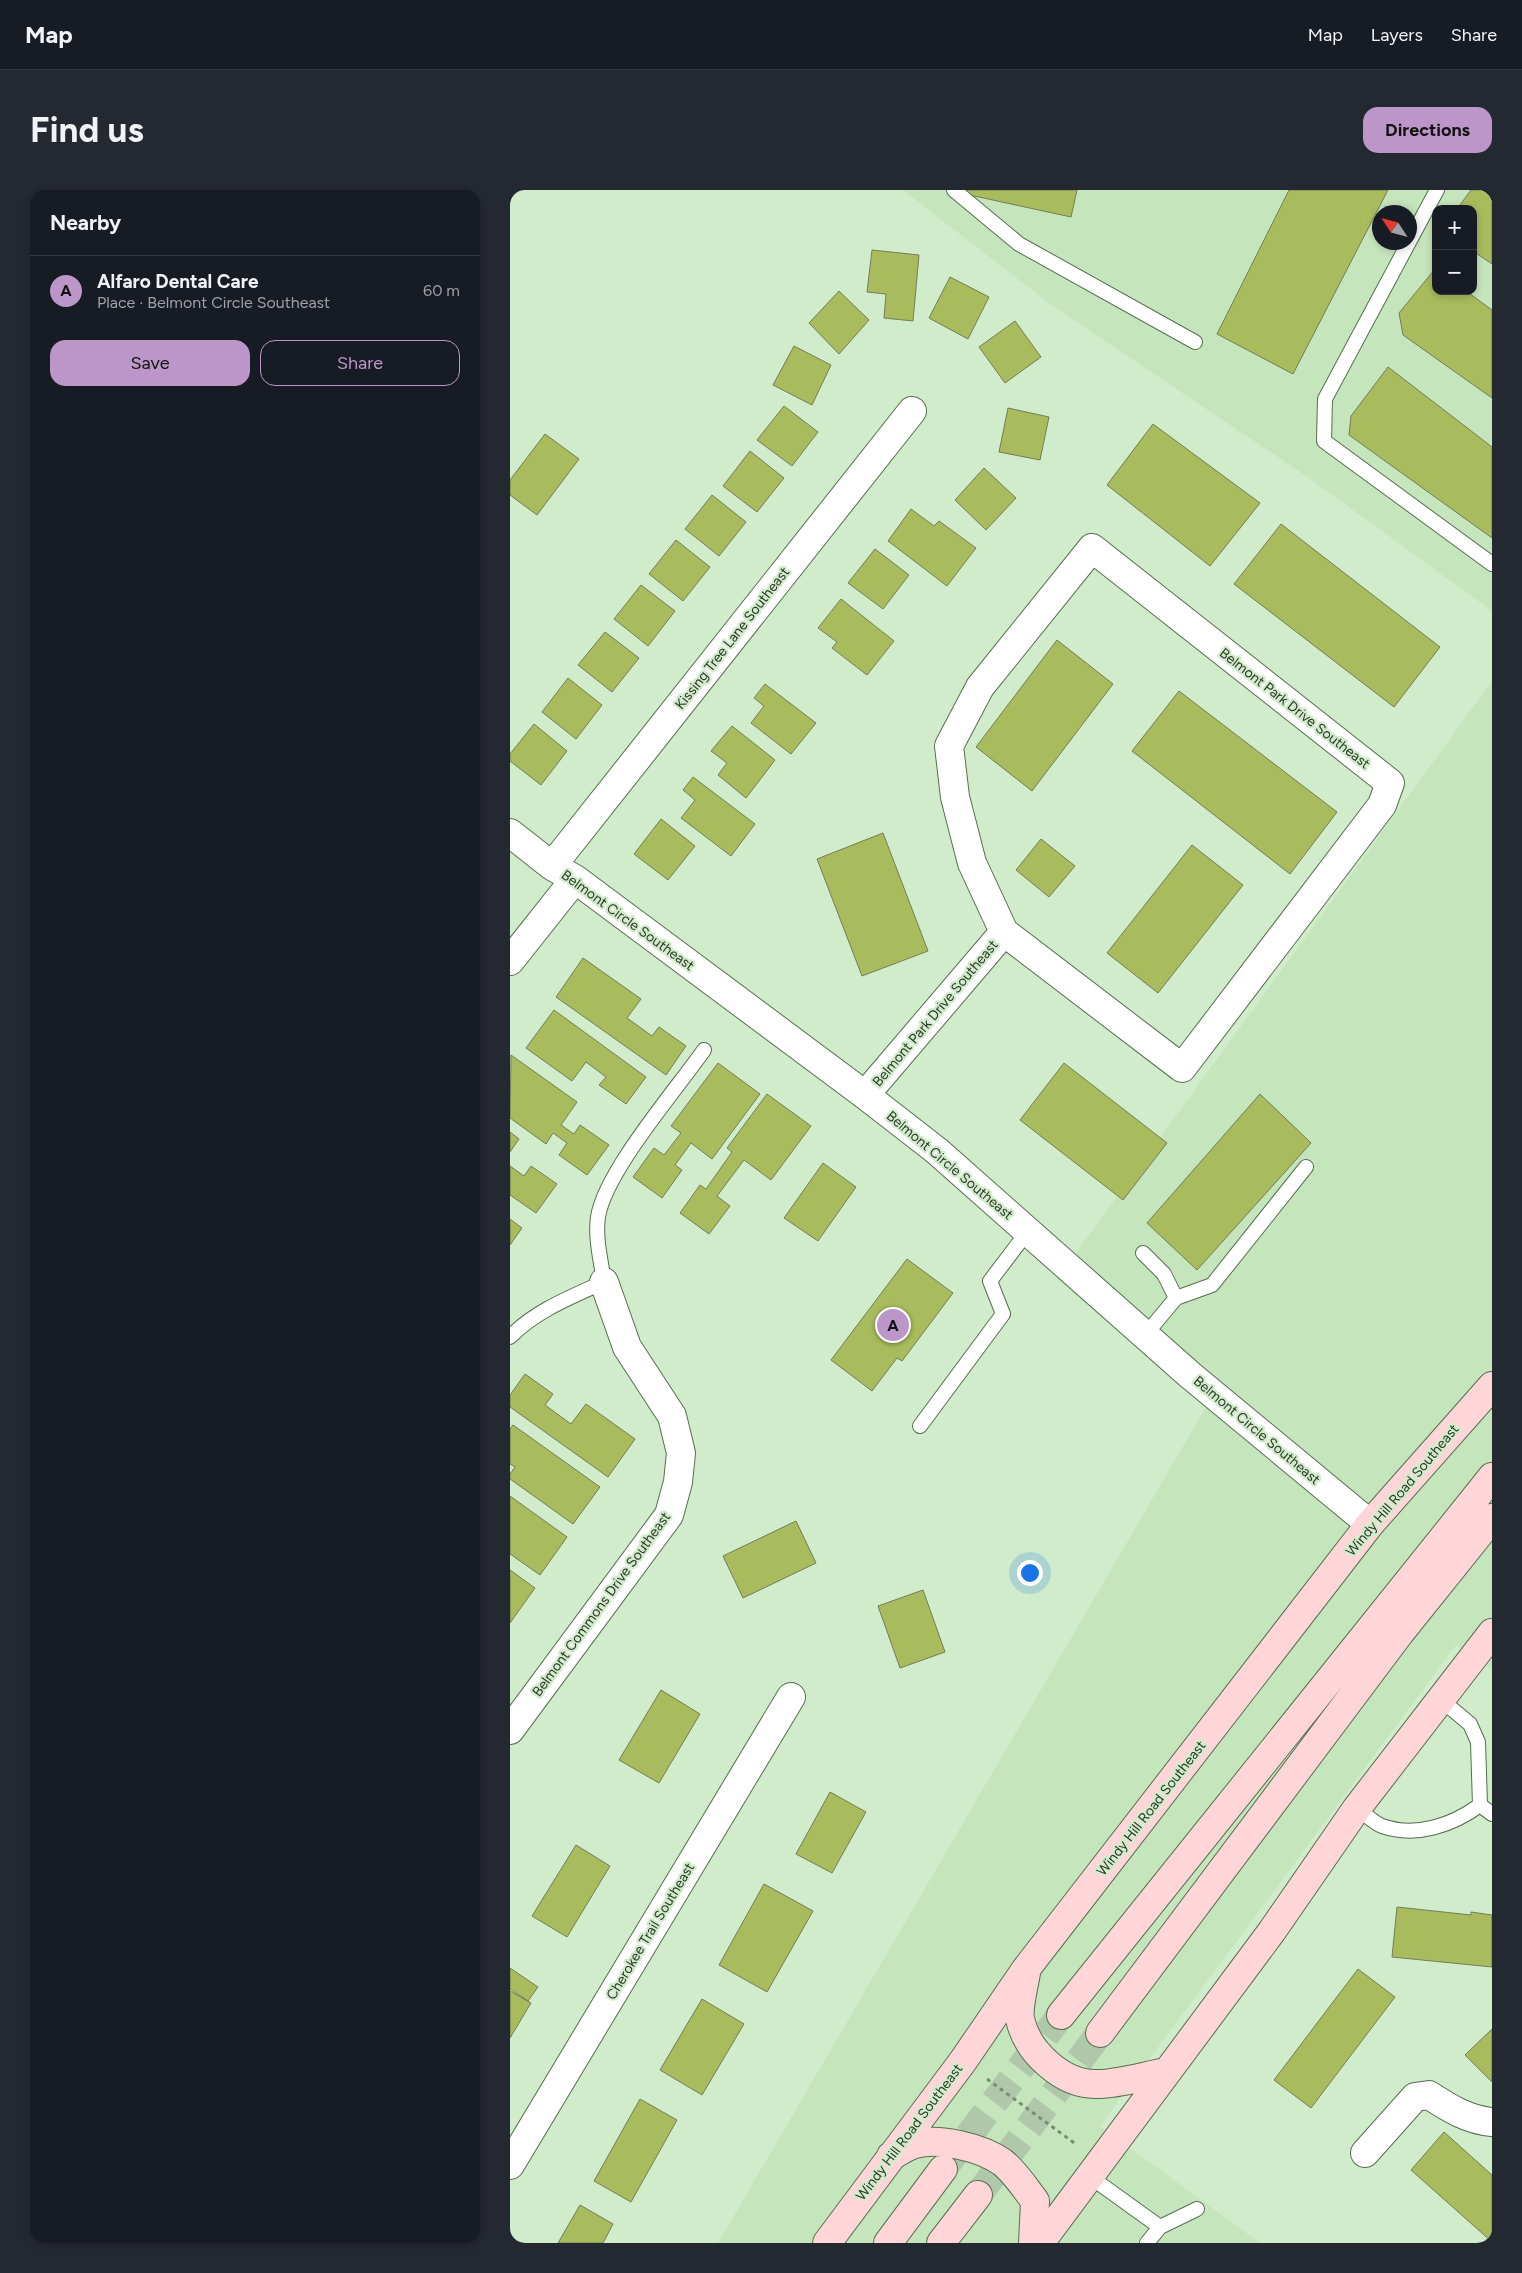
<!DOCTYPE html>
<meta charset="utf-8">
<style>
:root{--surface:#171b24;--page:#242831;--text:#f1f3f6;--muted:#9ea1a6;--line:#363941;--accent:#bd96c9}
body{margin:0;font-family:Figtree,sans-serif;background:var(--page);color:var(--text)}
.controls{position:absolute;right:15px;top:15px;display:grid;overflow:hidden;border-radius:10px;box-shadow:0 2px 8px #0003}
.controls button{width:45px;height:45px;display:grid;place-items:center;padding:0;border:0;border-bottom:1px solid var(--line);background:var(--surface);color:var(--text);font:25px sans-serif}
.compass{position:absolute;left:862px;top:15px;width:45px;height:45px;border-radius:50%;background:var(--surface);box-shadow:0 2px 8px #0003;rotate:306deg}
.you{position:absolute;left:519px;top:1382px;width:18px;height:18px;margin:-12px;border:4px solid #fff;border-radius:50%;background:#1a73e8;box-shadow:0 0 0 8px #1a73e833}
.badge{display:grid;place-items:center;width:32px;height:32px;border-radius:50%;background:var(--accent);color:#111;font-size:16px;font-weight:700}
.pin{position:absolute;translate:-50% -50%;border:2px solid #fff;box-shadow:0 1px 5px #0006}
.list{margin:0;padding:0;list-style:none}
h2{display:flex;justify-content:space-between;align-items:center;height:65px;margin:0;padding:0 20px;font-size:21px}
h2 small{font-size:16px;font-weight:400;color:var(--muted)}
.list li{display:grid;grid-template-columns:32px 1fr auto;gap:15px;align-items:center;box-sizing:border-box;height:70px;padding:0 20px;border-top:1px solid var(--line)}
.list b{display:block;font-size:19px;white-space:nowrap}
.list p{margin:0;font-size:16px;white-space:nowrap;color:var(--muted)}
.list em{font-size:16px;font-style:normal;color:var(--muted)}
.actions{display:flex;gap:10px;padding:15px 20px}
.actions a{flex:1;padding:11px 0;border:1px solid var(--accent);border-radius:15px;text-align:center;font-size:18px;color:var(--accent)}
.actions .main{background:var(--accent);color:#111}
.map{position:relative;flex:none;width:982px;height:2053px;overflow:hidden;border-radius:15px}
header{display:flex;align-items:center;gap:30px;box-sizing:border-box;height:70px;padding:0 25px;background:var(--surface);border-bottom:1px solid var(--line)}
header strong{font-size:24px}
nav{display:flex;gap:28px;margin-inline-start:auto;font-size:18px}
.intro{display:flex;align-items:center;justify-content:space-between;box-sizing:border-box;height:120px;padding:0 30px}
h1{margin:0;font-size:35px}
.button{padding:12px 22px;border-radius:15px;background:var(--accent);color:#111;font-size:18px;font-weight:700}
main{display:flex;gap:30px;padding:0 30px}
aside{flex:1;background:var(--surface);border-radius:15px;box-shadow:0 2px 8px #0003}
.map>svg:first-child{display:block}
.built{fill:#c5e5bc;fill-rule:evenodd}
.building{fill:#a8bc5d;stroke:#747c58}
.lines{fill:none;stroke-linecap:round;stroke-linejoin:round}
.secondary-tunnel{stroke:#b0c8aa;stroke-width:28;stroke-dasharray:28 14;stroke-linecap:butt}
.lane-casing{stroke:#576e50;stroke-width:16}
.street-casing{stroke:#576e50;stroke-width:30}
.secondary-casing{stroke:#576e50;stroke-width:30}
.path{stroke:#7a8c76;stroke-width:3;stroke-dasharray:4 4;stroke-linecap:butt}
.lane{stroke:#fff;stroke-width:14}
.street{stroke:#fff;stroke-width:28}
.secondary{stroke:#fed6d8;stroke-width:28}
.labels{text-anchor:middle;stroke-width:4.5;stroke-linejoin:round;paint-order:stroke}
.street-label{font-size:14px;fill:#2e382b;stroke:#d1ecca}
</style>
<header>
<strong>Map</strong>
<nav><a>Map</a><a>Layers</a><a>Share</a></nav>
</header>
<div class="intro"><h1>Find us</h1><a class="button">Directions</a></div>
<main>
<aside>
<h2>Nearby<small></small></h2>
<ul class="list">
<li><span class="badge">A</span><div><b>Alfaro Dental Care</b><p>Place · Belmont Circle Southeast</p></div><em>60 m</em></li>
</ul>
<div class="actions"><a class="main">Save</a><a>Share</a></div>
</aside>
<div class="map">
<svg width="982" height="2053" viewBox="0 0 982 2053">
<rect width="100%" height="100%" fill="#d1ecca"/>
<!-- built -->
<path class="built" d="M393,0h589v421l-186,-135 -256,-172zM926,19h37v82h-37zM869,22h30v30h-30z
M982,491v989l-36,-25 -356,481 160,117h-542l488,-836 -149,-128z"/>
<!-- building -->
<path class="building" d="M456,0h111l-6,27 -106,-23z
M779,0h99l-95,184 -76,-40z
M961,0h21v74l-19,-13v-42h-16z
M362,60l47,5 -6,66 -29,-3 2,-24 -19,-2z
M925,79l1,22h30l26,19v88l-89,-63 -4,-22z
M440,87l39,20 -21,42 -39,-21z
M329,101l30,29 -30,34 -30,-31z
M505,131l26,36 -36,26 -26,-36z
M284,156l37,19 -19,40 -39,-20z
M878,177l104,80v91l-143,-103 2,-19z
M274,216l34,26 -26,34 -35,-26z
M498,218l41,9 -9,43 -41,-8z
M643,234l107,79 -50,63 -103,-81z
M35,244l34,25 -42,56 -27,-20v-15z
M240,261l34,27 -27,34 -34,-26z
M474,278l32,30 -30,32 -31,-30z
M202,305l34,27 -27,34 -34,-27z
M401,319l23,17 5,-5 37,27 -29,38 -59,-45z
M771,334l159,123 -46,60 -160,-123z
M166,350l34,27 -27,34 -34,-27z
M365,359l34,26 -26,34 -35,-26z
M131,395l34,26 -27,35 -34,-27z
M331,409l53,42 -27,34 -35,-27 5,-6 -19,-14z
M95,442l34,26 -27,34 -34,-27z
M547,450l56,44 -81,107 -56,-44z
M58,488l34,27 -26,34 -34,-27z
M255,494l51,39 -25,31 -40,-31 13,-17 -10,-8z
M669,501l158,121 -47,62 -158,-123z
M24,534l33,27 -26,34 -31,-24v-7z
M222,536l43,34 -29,38 -28,-23 9,-12 -16,-12z
M183,587l62,47 -24,32 -50,-38 14,-18 -12,-10z
M151,629l34,27 -27,34 -34,-26z
M373,643l45,118 -66,25 -45,-117z
M531,649l34,27 -26,31 -33,-27z
M682,655l51,40 -85,108 -51,-40z
M73,768l58,41 -14,19 25,18 7,-9 27,19 -20,29 -110,-78z
M44,820l92,67 -20,27 -27,-19 7,-8 -20,-15 -14,19 -46,-33z
M1,865l66,47 -16,23 13,9 6,-9 29,20 -22,30 -28,-20 8,-12 -14,-10 -7,11 -36,-26z
M208,873l42,31 -48,65 -21,-16 -16,22 7,5 -20,28 -29,-21 21,-29 10,7 17,-22 -10,-7z
M554,873l103,80 -44,57 -103,-80z
M257,904l44,32 -40,54 -27,-20 -27,36 13,10 -21,28 -29,-21 20,-28 6,4 26,-37 -5,-4z
M750,904l51,49 -114,127 -50,-47z
M0,942l9,7 -9,13z
M313,973l33,24 -38,54 -34,-23z
M0,976l14,10 7,-10 26,18 -21,29 -26,-18z
M0,1029l12,9 -12,17z
M397,1069l46,34 -51,68 -5,-3 -25,33 -41,-31z
M15,1184l28,20 -8,11 26,19 15,-20 49,35 -27,38 -98,-70v-12z
M3,1235l87,62 -27,37 -63,-45v-5l5,-7 -5,-3v-35z
M0,1306l57,41 -27,38 -30,-21z
M286,1331l20,42 -73,35 -20,-42z
M0,1380l25,18 -25,35z
M413,1400l22,62 -45,16 -22,-62z
M151,1500l39,24 -41,69 -40,-23z
M320,1602l36,20 -34,61 -36,-19z
M66,1655l34,21 -43,71 -35,-21z
M254,1694l49,27 -46,81 -48,-27z
M887,1717l74,8v-3l21,3v52l-100,-10z
M0,1778l28,19 -10,14 -18,-12z
M848,1779l37,28 -84,111 -37,-28z
M0,1801l21,12 -21,35z
M192,1809l42,25 -42,71 -42,-25z
M982,1839v53l-27,-27z
M130,1909l37,21 -46,82 -37,-21z
M934,1942l48,43v67l-81,-72z
M70,2015l33,19 -10,19h-45z"/>
<g class="lines">
<!-- secondary-tunnel -->
<path class="secondary-tunnel" d="M433,1979l118,-154
M468,2005l122,-162"/>
<defs>
<path id="lane" d="M444,0l65,54 176,98
M899,52l-84,157 -1,42 168,123
M899,52l28,-52
M633,1063l21,21 12,24
M636,1144l30,-36 36,-13 94,-118
M0,1147c25,-26 61,-40 94,-55 -3,-21 -9,-44 -6,-65 7,-45 78,-127 106,-167
M410,1236l83,-112 -13,-33 38,-50
M930,1509l30,25 8,18 2,63
M970,1615l12,9
M847,1618c8,6 17,15 25,18 34,12 71,-1 98,-21
M579,1986l71,51
M637,2053l13,-16 37,-18"/>
<path id="street" d="M582,358l298,235 -8,22 -200,263 -178,-136 -32,-69 -17,-66 -6,-51 31,-59z
M0,643l42,33 23,13 290,216 72,56 253,224 180,149
M42,676l360,-455
M0,771l65,-82
M355,905l139,-163
M0,1540l159,-215 9,-33 3,-29 -9,-37 -45,-69 -23,-65
M855,1963l50,-56 14,-2c20,13 39,25 63,27
M0,1975l281,-468"/>
<path id="secondary" d="M516,1783c-2,12 -8,35 -6,46 7,33 43,66 77,65 22,0 47,-8 69,-12
M551,1825l431,-538
M590,1843l299,-399 93,-116
M381,1966c8,-4 16,-10 24,-12 24,-7 67,4 87,18 13,10 23,26 33,39l-2,42
M317,2053l136,-182 63,-92 344,-445 122,-138
M378,2053l55,-74
M431,2053l37,-48
M530,2053l232,-312 85,-123 135,-175"/>
</defs>
<!-- lane casing -->
<use href="#lane" class="lane-casing"/>
<!-- street casing -->
<use href="#street" class="street-casing"/>
<!-- secondary casing -->
<use href="#secondary" class="secondary-casing"/>
<!-- path -->
<path class="path" d="M477,1889l90,66"/>
<!-- lane -->
<use href="#lane" class="lane"/>
<!-- street -->
<use href="#street" class="street"/>
<!-- secondary -->
<use href="#secondary" class="secondary"/>
</g>
<g class="labels">
<!-- street labels -->
<g class="street-label">
<text transform="translate(222 448) rotate(-52)" y="5">Kissing Tree Lane Southeast</text>
<text transform="translate(785 518) rotate(38)" y="5">Belmont Park Drive Southeast</text>
<text transform="translate(118 730) rotate(36)" y="5">Belmont Circle Southeast</text>
<text transform="translate(425 823) rotate(-50)" y="5">Belmont Park Drive Southeast</text>
<text transform="translate(440 975) rotate(40)" y="5">Belmont Circle Southeast</text>
<text transform="translate(747 1240) rotate(40)" y="5">Belmont Circle Southeast</text>
<text transform="translate(892 1300) rotate(-50)" y="5">Windy Hill Road Southeast</text>
<text transform="translate(91 1414) rotate(-54)" y="5">Belmont Commons Drive Southeast</text>
<text transform="translate(641 1618) rotate(-52)" y="5">Windy Hill Road Southeast</text>
<text transform="translate(140 1741) rotate(-59)" y="5">Cherokee Trail Southeast</text>
<text transform="translate(399 1942) rotate(-53)" y="5">Windy Hill Road Southeast</text>
</g>
</g>
</svg>
<div class="controls">
<button>+</button>
<button>−</button>
</div>
<svg class="compass" viewBox="-18 -18 36 36"><path d="M0-13l5 13h-10z" fill="#e53935"/><path d="M0 13l5-13h-10z" fill="#9ea1a6"/></svg>
<div class="you"></div>
<div class="pin badge" style="left:383px;top:1135px">A</div>
</div>
</main>
